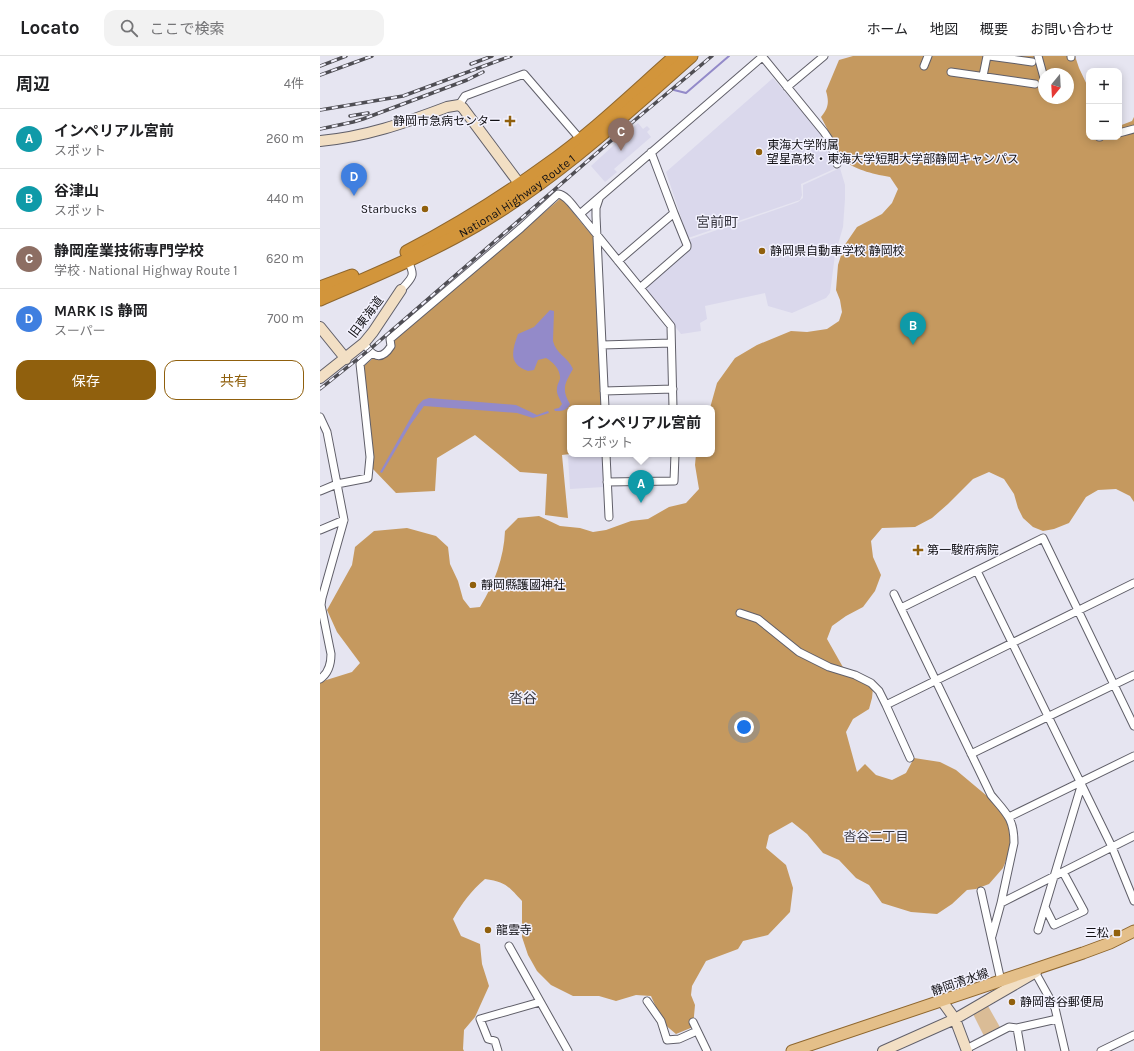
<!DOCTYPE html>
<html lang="ja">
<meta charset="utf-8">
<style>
:root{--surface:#fff;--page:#f2f2f2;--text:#202124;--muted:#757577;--line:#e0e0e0;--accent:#90600d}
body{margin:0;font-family:Karla,"Noto Sans JP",sans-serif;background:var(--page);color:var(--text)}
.controls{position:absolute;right:12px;top:12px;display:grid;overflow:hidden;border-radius:8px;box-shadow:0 2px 10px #0003}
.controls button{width:36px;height:36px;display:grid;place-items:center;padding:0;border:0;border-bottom:1px solid var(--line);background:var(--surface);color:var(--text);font:20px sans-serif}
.compass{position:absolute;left:718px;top:12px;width:36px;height:36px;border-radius:50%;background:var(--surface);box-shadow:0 2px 10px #0003;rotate:198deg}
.you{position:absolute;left:424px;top:671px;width:14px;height:14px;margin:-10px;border:3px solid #fff;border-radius:50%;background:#1a73e8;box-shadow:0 0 0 6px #1a73e833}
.badge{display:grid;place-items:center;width:26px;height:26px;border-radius:50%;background:var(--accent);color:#fff;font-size:13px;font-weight:700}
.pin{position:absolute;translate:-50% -33px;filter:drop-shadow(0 1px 2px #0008)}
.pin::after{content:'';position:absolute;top:21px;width:14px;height:12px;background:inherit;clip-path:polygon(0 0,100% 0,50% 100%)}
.popup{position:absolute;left:247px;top:349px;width:148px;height:52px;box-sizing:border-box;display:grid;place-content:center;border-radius:8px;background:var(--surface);filter:drop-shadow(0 1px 3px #0005);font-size:13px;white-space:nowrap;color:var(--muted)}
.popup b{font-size:15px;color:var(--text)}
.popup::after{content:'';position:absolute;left:50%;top:100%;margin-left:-8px;border:8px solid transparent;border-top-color:var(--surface)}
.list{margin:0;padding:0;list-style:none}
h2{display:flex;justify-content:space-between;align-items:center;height:52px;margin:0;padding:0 16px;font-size:17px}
h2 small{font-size:13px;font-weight:400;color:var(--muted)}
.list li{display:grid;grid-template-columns:26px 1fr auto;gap:12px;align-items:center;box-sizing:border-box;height:60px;padding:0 16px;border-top:1px solid var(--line)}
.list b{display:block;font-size:15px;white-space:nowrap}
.list p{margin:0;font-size:13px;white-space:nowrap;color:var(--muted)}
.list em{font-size:13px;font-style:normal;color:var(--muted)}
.actions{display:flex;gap:8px;padding:12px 16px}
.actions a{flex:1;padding:9px 0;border:1px solid var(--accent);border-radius:12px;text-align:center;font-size:14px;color:var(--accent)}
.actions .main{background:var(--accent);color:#fff}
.icon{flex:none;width:22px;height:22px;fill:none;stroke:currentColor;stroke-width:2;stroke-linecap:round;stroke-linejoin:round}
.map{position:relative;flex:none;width:814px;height:995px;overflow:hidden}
header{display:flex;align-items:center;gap:24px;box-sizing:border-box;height:56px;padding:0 20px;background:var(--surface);border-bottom:1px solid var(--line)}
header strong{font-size:19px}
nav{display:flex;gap:22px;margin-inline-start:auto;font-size:14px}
.search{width:280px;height:36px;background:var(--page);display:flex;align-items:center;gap:10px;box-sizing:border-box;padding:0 14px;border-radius:12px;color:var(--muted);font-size:15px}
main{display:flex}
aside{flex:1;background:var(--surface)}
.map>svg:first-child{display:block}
.built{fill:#dad8ec}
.green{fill:#dabc96}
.forest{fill:#c5995f;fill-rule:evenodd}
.water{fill:#938ac9}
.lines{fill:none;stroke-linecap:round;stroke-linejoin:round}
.stream{stroke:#938ac9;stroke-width:2}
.street-casing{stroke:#605f69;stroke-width:9}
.secondary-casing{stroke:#605f69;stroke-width:12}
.primary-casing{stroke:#8e662d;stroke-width:13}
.highway-casing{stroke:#8e662d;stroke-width:15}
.street{stroke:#fff;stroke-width:7}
.secondary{stroke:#f2dfc4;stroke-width:10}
.primary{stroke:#e4bf89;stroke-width:11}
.highway{stroke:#d2953b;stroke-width:13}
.rail-casing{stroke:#4f4e54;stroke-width:3.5}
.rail{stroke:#f3f2fe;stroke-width:2;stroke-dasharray:6;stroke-linecap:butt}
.poi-dot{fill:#90600d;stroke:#f3f2fe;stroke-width:1.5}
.labels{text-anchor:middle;stroke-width:3;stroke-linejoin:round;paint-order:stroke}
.poi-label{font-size:12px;fill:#111014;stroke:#f3f2fe;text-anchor:start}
.street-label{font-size:12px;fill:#111014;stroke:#f3f2fe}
.neighbourhood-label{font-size:13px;fill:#37363f;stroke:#f3f2fe}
.quarter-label{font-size:14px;fill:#37363f;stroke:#f3f2fe}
</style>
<header>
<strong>Locato</strong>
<div class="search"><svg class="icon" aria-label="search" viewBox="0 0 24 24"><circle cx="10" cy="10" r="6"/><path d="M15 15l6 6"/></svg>ここで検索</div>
<nav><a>ホーム</a><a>地図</a><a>概要</a><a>お問い合わせ</a></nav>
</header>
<main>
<aside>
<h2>周辺<small>4件</small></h2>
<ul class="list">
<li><span class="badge" style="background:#0f9aa8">A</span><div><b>インペリアル宮前</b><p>スポット</p></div><em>260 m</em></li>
<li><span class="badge" style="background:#0f9aa8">B</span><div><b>谷津山</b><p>スポット</p></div><em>440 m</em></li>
<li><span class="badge" style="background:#8d6e63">C</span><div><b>静岡産業技術専門学校</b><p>学校 · National Highway Route 1</p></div><em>620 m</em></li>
<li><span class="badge" style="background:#3f7fe0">D</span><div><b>MARK IS 静岡</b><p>スーパー</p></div><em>700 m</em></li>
</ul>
<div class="actions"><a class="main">保存</a><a>共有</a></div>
</aside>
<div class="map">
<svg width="814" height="995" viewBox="0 0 814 995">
<rect width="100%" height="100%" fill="#e6e5f1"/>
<!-- built -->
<path class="built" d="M453,22l48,56 7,11 6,24 -33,15 1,11 -2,5 -112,38 -22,-66z
M318,67l5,6 4,-3 3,3 -3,3 4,5 -37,32 3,3 -12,10 -14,-16z
M520,112l5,17v14l-2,28 -8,28 -5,38 -4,5 -34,15 -24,-7 -3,-13 -60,13 2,13 -7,4 1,8 -20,3 -37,-45 41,-37 3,-12 110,-38 5,-4v-13z
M283,398l1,33 -34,2 -2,-33z"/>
<!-- green -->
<path class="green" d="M668,950l13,23 -16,9 -12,-24z"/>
<!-- forest -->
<path class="forest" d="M533,0h222l4,12 9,19 1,50h30v-11l13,-5 2,-4v385l-4,-6 -14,-7 -18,1 -12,7 -17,26 -15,6 -11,2 -10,-4 -10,-9 -5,-10 -4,-14 -10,-15 -15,-7 -16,7 -25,25 -16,14 -17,9 -33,1 -11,13 2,16 8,18 -6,16 -12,16 -17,9 -14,10 -5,13 17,30 29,19 -1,10 -3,11 -16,10 -7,13 11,40 8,-8 11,11 16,5 14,-7 8,-15 26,4 16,8 31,26 20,20 5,22 -3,15 -6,15 -14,16 -13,5 -9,1 -15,14 -15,10 -26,-2 -29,-9 -13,-18 -13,-7 -17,-18 -16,-7 -16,-19 -15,-12 -23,13 -3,13 20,17 7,23 -3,24 -22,23 -25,6 -5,8 -32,12 -14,25 -1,9 4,10 -2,22 -17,7 -13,-11 -12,-27 -15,-1 -20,6 -17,-5h-26l-22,-11 -14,-14 -9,-16 -6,-18v-36c-14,-15 -16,-19 -37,-22 -14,12 -23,24 -32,40l8,17 19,8 2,20 7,22 -14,31 -11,13 -1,19 1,2h-144v-369l32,-10 8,-9 -23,-31 -10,-22 25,-45 3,-18 19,-16 33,-3 29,8 12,11 2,17 8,17 5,18 7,9 10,-1c14,-23 24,-49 25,-76l13,-13 21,-2 21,10 20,2 13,4 13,-2 25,-9 17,-2 21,-12 17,-4 13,-14 -4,-24 1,-11h16v-46h-2l7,-25 18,-25 22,-13 34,-14 16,1 20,-3 12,-8 3,-9 -2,-12 -4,-10 2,-25 6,-19 13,-19 25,-13 10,-11 6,-14 -8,-12c-12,-2 -36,-7 -44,-16 -11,-12 -17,-30 -25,-44 8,-9 8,-16 5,-26l13,-31zM724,18h24v24h-24z
M241,142l34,41 6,169h-31v46l-8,1 6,63 -23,-3 2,-41 -27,-2 -45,-37 -38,23 -2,33 -39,2 -24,-25 -8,-102z"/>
<!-- water -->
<path class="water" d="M230,254l4,1 -1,30c3,13 15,16 20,28 -8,14 -12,20 -3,35 -3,7 -9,7 -15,7l-1,-2 5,-1 3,-4c-2,-5 -6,-10 -5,-16 0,-3 2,-6 3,-9 1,-9 -7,-17 -14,-21l-8,2 -4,10 -6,1c-20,-7 -16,-20 -10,-37l16,-7z
M109,342l87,7 21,10 11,-4 1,2 -16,5 -16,-5 -93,-7 -13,18 -29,49 -2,-1 38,-67 5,-5z"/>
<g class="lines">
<!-- stream -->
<path class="stream" d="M354,34l12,3 43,-37"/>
<defs>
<path id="street" d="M442,0l62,76 6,9 7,23
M669,0l43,6
M718,0l6,22
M751,0v1
M604,10l4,-10
M631,16l84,12
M663,20l4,-20
M467,31l37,-31
M139,49l6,-9 59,-22 56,65
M799,77l15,-4
M779,81h1
M279,143l-3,9v8l9,192
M298,205l56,-48 -23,-61
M320,232l47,-41v-2l-13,-32
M81,234c11,-13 15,-13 7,-29
M44,287c8,13 17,19 27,3l-1,-7 131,-111 37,-34c9,1 16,14 22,20
M282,289l69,-2
M284,335l69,-2
M353,352l-2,-82 -91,-112 182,-157
M0,361l7,15 17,88 -22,78 -1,7 10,49c0,10 -2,19 -11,25
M286,398l3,63
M287,426l67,-1 1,-27
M0,435l17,-7 31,-6 2,-21 -10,-93 12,-11
M0,474l24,-10
M657,515l135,276 22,54
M574,538l97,201c15,18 23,23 23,48l-13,60
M581,552l142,-70 91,188
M420,557l18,6 41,33 30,15 26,8 16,8 8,8 7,14 24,53
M566,649l248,-122
M651,698l163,-79
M689,761l125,-61
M661,835l20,90
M725,851l9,18 30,-14 -21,-39
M718,874l44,-147
M672,880l9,-33 133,-67
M189,890l59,105
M715,916l20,36 10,43
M327,945l14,20 6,19 12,-1 18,-8
M373,966l14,29
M697,972l4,23
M646,993l43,-22 8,1 40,-9
M178,995l-3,-10 -7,-2 -8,-20 60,-17
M781,995l33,-16"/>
<path id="secondary" d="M0,85c45,-4 85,-18 127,-34l12,-2 4,3 61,82
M0,271l26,32
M0,322l44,-35 9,-11 28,-42
M622,945l13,18 12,32
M563,995l72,-32 81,-47"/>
<path id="primary" d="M472,995l291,-98 27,-10 24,-12"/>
<g id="highway">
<path d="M87,196c48,-25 95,-54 139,-86 46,-32 88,-73 130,-110"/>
<path d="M0,232l32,-12"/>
<path id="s1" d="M0,243c53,-23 106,-45 156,-74 79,-46 147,-109 215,-169"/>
</g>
</defs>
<!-- street casing -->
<use href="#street" class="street-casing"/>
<!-- secondary casing -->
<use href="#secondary" class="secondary-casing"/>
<!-- primary casing -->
<use href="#primary" class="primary-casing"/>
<!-- highway casing -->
<use href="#highway" class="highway-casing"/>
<!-- street -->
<use href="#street" class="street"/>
<!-- secondary -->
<use href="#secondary" class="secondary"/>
<!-- primary -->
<use href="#primary" class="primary"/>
<!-- highway -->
<use href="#highway" class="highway"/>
<defs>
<path id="rail" d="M151,8l21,-8
M0,10l26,-10
M0,19l52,-19
M0,54l83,-14 108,-40
M30,60l18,-3
M0,73l33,-7 10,-3 104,-39 16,-8
M0,333l49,-39 266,-230 77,-64"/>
</defs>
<!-- rail casing -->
<use href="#rail" class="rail-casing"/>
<!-- rail -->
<use href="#rail" class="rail"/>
</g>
<!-- markers -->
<g class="poi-dot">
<path d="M188 59h4v4h4v4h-4v4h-4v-4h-4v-4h4z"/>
<circle cx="439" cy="96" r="4"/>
<circle cx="105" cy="153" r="4"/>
<circle cx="442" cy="195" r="4"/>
<path d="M596 488h4v4h4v4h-4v4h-4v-4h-4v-4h4z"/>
<circle cx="153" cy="529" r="4"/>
<circle cx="168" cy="874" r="4"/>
<rect x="793" y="873" width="8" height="8" rx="2"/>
<circle cx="692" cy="946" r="4"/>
</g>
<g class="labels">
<!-- poi labels -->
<g class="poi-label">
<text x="181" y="69" text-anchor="end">静岡市急病センター</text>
<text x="447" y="93">東海大学附属<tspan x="447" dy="14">望星高校・東海大学短期大学部静岡キャンパス</tspan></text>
<text x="97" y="157" text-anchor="end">Starbucks</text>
<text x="450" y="199">静岡県自動車学校 静岡校</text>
<text x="607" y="498">第一駿府病院</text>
<text x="161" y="533">靜岡縣護國神社</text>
<text x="176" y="878">龍雲寺</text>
<text x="789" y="881" text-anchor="end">三松</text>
<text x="700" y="950">静岡沓谷郵便局</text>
</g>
<!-- street labels -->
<g class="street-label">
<text dy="4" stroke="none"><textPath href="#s1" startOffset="223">National Highway Route 1</textPath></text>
<text transform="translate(46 261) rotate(-53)" y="4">旧東海道</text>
<text transform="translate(640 926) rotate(-19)" y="4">静岡清水線</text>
</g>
<!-- neighbourhood labels -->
<g class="neighbourhood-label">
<text x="556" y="785">沓谷二丁目</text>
</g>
<!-- quarter labels -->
<g class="quarter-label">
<text x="397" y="171">宮前町</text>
<text x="203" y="647">沓谷</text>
</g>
</g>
</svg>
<div class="controls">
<button>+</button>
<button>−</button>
</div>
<svg class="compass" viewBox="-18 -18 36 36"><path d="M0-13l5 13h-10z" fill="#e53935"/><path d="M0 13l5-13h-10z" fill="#757577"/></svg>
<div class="you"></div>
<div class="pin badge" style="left:321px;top:447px;background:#0f9aa8">A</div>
<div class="popup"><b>インペリアル宮前</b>スポット</div>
<div class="pin badge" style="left:593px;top:289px;background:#0f9aa8">B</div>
<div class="pin badge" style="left:301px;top:95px;background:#8d6e63">C</div>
<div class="pin badge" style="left:34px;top:140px;background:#3f7fe0">D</div>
</div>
</main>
